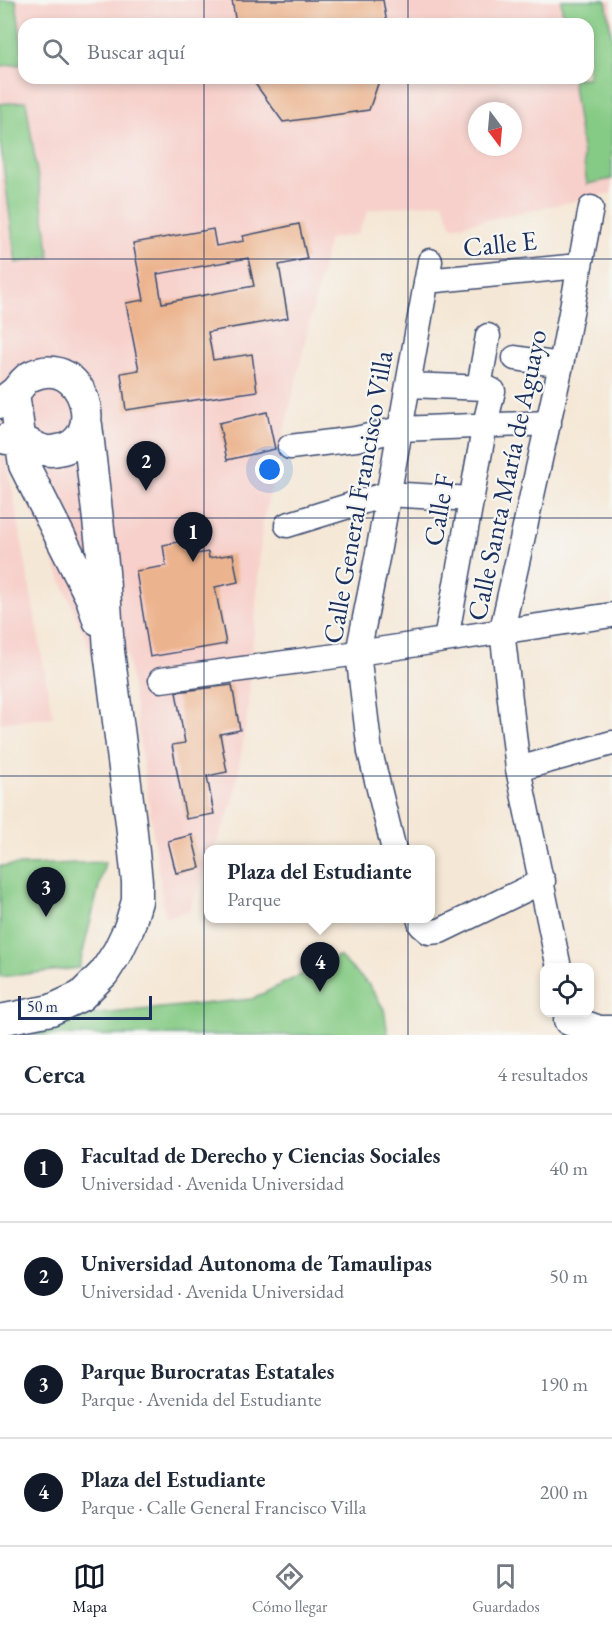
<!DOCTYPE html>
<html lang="es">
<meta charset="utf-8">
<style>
:root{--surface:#fff;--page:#f2f2f3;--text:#1f2937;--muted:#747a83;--line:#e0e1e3;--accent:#111827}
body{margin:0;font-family:"EB Garamond",serif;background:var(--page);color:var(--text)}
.controls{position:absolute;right:18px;bottom:18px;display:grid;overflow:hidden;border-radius:12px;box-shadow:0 3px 9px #0003}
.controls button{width:54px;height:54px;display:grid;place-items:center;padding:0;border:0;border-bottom:2px solid var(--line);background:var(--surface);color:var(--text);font:30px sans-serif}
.compass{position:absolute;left:468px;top:102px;width:54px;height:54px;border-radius:50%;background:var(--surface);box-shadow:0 3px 9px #0003;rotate:164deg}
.scale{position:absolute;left:18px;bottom:15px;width:134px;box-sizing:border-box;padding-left:6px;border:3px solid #1b2f5e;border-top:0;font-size:16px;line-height:21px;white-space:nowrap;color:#1b2f5e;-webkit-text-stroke:4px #f6f6f2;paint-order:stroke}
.you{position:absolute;left:270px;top:470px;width:21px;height:21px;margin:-15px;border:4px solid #fff;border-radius:50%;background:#1a73e8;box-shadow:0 0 0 9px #1a73e833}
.badge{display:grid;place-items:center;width:39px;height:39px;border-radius:50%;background:var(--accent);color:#fff;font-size:20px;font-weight:700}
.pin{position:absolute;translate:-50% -50px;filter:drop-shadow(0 2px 3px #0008)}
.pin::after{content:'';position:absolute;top:32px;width:21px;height:18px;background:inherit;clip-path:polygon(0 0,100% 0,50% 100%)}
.popup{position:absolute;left:204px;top:845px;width:231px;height:78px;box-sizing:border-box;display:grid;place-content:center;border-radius:12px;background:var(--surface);filter:drop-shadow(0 2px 4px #0005);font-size:20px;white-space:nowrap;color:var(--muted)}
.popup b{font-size:22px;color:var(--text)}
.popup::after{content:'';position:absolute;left:50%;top:100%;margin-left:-12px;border:12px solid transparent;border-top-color:var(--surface)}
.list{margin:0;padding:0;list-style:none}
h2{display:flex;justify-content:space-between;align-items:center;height:78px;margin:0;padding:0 24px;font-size:26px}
h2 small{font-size:20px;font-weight:400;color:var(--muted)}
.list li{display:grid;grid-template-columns:39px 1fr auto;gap:18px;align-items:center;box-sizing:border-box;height:108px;padding:0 24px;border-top:2px solid var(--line)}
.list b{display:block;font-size:22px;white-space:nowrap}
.list p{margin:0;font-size:20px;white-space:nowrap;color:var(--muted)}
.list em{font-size:20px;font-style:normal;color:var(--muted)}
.icon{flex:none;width:33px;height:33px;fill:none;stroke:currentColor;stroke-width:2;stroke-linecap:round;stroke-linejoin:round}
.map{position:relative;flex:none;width:612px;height:1035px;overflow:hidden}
.search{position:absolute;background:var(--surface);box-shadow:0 3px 9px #0003;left:18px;right:18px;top:18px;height:66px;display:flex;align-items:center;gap:15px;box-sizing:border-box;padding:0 21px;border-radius:18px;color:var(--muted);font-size:22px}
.sheet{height:510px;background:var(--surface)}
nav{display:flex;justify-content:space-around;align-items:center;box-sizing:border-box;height:84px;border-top:2px solid var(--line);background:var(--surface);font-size:16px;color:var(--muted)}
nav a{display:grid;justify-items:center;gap:3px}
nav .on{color:var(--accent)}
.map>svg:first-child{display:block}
.built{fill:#f7d0cb;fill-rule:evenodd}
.green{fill:#86cb85;stroke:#507d72;stroke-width:1.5}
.building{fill:#ecb48e;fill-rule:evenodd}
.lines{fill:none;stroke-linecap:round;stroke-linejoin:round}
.minor-casing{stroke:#3c4b70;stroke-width:27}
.major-casing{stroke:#3c4b70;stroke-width:33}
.minor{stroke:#fff;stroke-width:24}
.major{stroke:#fff;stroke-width:30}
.grid{fill:none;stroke:#1b2f5e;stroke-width:1.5;stroke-opacity:0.55}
.labels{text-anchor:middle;stroke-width:4.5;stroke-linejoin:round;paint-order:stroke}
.street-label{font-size:27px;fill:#1b2f5e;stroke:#f6f6f2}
</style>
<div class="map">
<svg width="612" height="1035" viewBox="0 0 612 1035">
<rect width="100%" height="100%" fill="#f6f6f2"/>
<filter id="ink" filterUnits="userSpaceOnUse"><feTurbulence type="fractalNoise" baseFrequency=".0167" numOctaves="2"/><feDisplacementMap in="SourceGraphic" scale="12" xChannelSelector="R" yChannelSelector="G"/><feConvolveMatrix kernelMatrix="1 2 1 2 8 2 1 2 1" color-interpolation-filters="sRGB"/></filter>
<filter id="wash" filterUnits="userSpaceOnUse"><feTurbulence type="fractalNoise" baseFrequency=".008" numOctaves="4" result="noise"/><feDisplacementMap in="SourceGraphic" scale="24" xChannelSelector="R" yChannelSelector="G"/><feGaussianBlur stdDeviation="1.35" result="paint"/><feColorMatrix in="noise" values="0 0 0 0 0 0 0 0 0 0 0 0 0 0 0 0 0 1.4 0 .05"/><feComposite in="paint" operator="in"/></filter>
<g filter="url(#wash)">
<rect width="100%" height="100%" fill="#f5e7d5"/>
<!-- built -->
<path class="built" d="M0,0h612v193l-160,34 -9,-25 -74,8 -12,24 -28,5 -67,288 -15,192 -14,83 -19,47 -5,1v11l-20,50 -24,6 -38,-264 -34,3 -53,-126 -33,-71 46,258 -53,6v-266l6,-2 -6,-12zM24,24h564v54h-564zM477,111h36v36h-36z"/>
<!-- green -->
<path class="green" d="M0,0h16l8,64 -24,2z
M561,0h45l6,40v139l-25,5 -15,-106h16v-54h-24z
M26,101l24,156 -34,6 -16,-123v-36z
M105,862l-26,106 -79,9v-111z
M339,956l30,29 15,24 4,26h-359l61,-20 162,-16z"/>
<g id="blocks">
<!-- building -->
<path class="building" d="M232,0h151l4,24h-151z
M251,78h129l-11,32 -86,12z
M299,224l8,35 -28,6 9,53 -80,14 5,28 39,-6 5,37 -131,19 -5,-37 18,-3 -13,-67 18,-3 -11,-57 80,-14 3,17 28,-5 -1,-5zM248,258l6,28 -92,17 -5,-29z
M267,412l8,37 -48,11 -8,-37z
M188,540l2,15 18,-3 1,6 24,-4 5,28 -23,5 11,57 -76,13 -14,-86 30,-5 -3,-21z
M232,685l8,45 -20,4 7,38 -20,4 7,38 -28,5 -14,-74 13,-2 -9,-51z
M192,835l8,33 -24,5 -8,-32z"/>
</g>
</g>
<g filter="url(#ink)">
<use href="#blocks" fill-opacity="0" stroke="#3c4b70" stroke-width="1.5"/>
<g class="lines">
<defs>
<path id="minor" d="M426,281l153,-15
M515,358l46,7
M408,385l79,3 6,3 -8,33 -39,215
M479,387l9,-51
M290,447l66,-8 44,-10 149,-6
M287,525l100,-31 85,5
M161,680l197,-27 254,-38
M518,769l94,-26
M394,850l-24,-98 -12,-99 20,-100 52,-292
M419,918l2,7 8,7 11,-1 103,-50
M559,968l-41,-199 -16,-139 59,-265 30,-157"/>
<path id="major" d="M14,393l10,72 67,133 7,22
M0,403c5,-3 10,-7 15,-11 5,-5 9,-13 16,-16 53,-25 79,66 27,74 -19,4 -22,-6 -39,-10 -4,-1 -9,-1 -13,-1
M0,1020l51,-10 30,-14 23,-23 14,-22 11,-23 8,-27v-19l-6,-59 -22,-172 -5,-79 -17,-147
M569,1020l30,11h13"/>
</defs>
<!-- minor casing -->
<use href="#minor" class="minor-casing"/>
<!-- major casing -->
<use href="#major" class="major-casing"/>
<!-- minor -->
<use href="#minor" class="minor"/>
<!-- major -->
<use href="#major" class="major"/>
</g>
</g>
<!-- grid -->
<path class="grid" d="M204,0v24M408,0v24M204,78v957M408,78v957M0,259h612M0,518h612M0,776h612"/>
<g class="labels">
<!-- street labels -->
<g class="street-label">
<text transform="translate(500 244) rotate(-6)" y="9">Calle E</text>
<text transform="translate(507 475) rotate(-78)" y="9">Calle Santa María de Aguayo</text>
<text transform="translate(358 497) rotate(-80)" y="9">Calle General Francisco Villa</text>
<text transform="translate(439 510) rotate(-80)" y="9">Calle F</text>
</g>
</g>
</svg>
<div class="controls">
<button><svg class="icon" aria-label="locate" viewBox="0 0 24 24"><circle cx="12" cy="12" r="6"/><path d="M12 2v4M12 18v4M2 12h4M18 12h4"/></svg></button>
</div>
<svg class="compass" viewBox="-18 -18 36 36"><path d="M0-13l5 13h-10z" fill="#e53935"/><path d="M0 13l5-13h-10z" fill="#747a83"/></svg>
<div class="scale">50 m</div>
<div class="you"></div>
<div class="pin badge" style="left:193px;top:562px">1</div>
<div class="pin badge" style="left:146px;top:491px">2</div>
<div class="pin badge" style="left:46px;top:917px">3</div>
<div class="pin badge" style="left:320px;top:992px">4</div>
<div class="popup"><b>Plaza del Estudiante</b>Parque</div>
<div class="search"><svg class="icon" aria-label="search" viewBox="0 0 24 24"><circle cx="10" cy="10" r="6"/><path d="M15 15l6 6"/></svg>Buscar aquí</div>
</div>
<section class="sheet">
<h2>Cerca<small>4 resultados</small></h2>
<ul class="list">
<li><span class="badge">1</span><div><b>Facultad de Derecho y Ciencias Sociales</b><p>Universidad · Avenida Universidad</p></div><em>40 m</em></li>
<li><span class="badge">2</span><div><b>Universidad Autonoma de Tamaulipas</b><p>Universidad · Avenida Universidad</p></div><em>50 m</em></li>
<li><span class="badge">3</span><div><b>Parque Burocratas Estatales</b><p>Parque · Avenida del Estudiante</p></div><em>190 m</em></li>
<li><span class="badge">4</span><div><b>Plaza del Estudiante</b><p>Parque · Calle General Francisco Villa</p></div><em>200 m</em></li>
</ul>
</section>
<nav>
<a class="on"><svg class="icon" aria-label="map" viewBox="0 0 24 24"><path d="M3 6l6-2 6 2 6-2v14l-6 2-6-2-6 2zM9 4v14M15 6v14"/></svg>Mapa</a>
<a><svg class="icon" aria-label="directions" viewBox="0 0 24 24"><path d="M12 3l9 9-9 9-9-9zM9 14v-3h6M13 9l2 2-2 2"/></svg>Cómo llegar</a>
<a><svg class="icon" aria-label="saved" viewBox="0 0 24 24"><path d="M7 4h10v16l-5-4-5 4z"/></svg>Guardados</a>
</nav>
